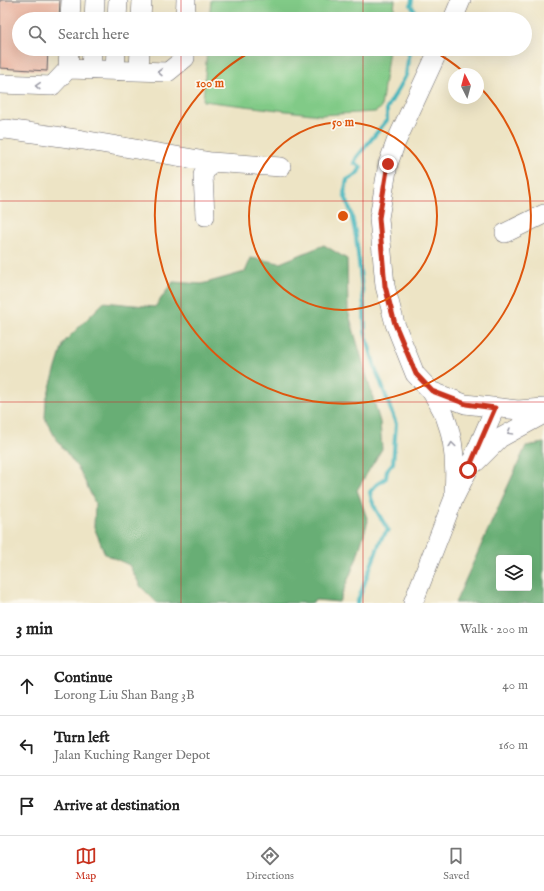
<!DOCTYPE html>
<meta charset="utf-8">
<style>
:root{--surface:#fff;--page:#f6f6f6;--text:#222;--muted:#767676;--line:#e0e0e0;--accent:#c8321e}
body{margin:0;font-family:"IM FELL English",serif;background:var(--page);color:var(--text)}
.controls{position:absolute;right:12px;bottom:12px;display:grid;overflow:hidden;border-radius:4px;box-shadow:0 4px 16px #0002}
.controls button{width:36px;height:36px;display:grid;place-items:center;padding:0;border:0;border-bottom:1px solid var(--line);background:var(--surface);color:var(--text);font:20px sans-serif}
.compass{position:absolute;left:448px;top:68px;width:36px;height:36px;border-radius:50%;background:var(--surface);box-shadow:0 4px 16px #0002;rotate:354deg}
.stop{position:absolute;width:12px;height:12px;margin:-9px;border:3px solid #c8321e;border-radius:50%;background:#fff}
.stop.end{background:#c8321e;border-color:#fff;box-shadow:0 1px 4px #0008}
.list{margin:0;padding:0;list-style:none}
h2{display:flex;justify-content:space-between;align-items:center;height:52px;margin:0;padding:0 16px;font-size:17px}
h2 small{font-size:13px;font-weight:400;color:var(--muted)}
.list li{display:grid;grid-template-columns:26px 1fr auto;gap:12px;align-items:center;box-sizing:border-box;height:60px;padding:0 16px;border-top:1px solid var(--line)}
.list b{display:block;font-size:15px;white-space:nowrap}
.list p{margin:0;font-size:13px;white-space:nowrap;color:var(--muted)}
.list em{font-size:13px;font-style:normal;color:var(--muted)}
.icon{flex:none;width:22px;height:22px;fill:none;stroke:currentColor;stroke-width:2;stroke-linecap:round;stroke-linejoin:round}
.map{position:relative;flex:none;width:544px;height:603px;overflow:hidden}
.search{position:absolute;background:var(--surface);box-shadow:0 4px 16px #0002;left:12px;right:12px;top:12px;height:44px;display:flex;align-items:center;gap:10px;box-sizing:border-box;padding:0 14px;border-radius:22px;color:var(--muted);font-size:15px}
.sheet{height:232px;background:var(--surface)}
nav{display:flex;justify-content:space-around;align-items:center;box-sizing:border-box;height:56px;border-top:1px solid var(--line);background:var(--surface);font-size:11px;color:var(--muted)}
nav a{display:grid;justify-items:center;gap:2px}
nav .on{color:var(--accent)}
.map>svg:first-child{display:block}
.green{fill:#81ca87;stroke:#527661}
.forest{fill:#68ae74;stroke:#456858;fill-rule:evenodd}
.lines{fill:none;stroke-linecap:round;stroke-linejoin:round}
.stream{stroke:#47b6bd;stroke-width:4}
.building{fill:#e9b19d}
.minor-casing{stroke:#69666b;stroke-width:20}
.minor{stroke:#fff;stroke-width:19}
.oneway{stroke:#9c9ca7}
.route{stroke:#c8321e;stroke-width:5}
.grid{fill:none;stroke:#d62828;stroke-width:1;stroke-opacity:0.55}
.ring{fill:none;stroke:#de560e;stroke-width:2}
.centre{fill:#de560e;stroke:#fbf7ec;stroke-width:2}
.ring-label{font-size:12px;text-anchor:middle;font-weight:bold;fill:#de560e;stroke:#fbf7ec;stroke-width:3.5;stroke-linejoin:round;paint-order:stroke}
</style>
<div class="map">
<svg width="544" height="603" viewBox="0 0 544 603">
<rect width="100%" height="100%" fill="#fbf7ec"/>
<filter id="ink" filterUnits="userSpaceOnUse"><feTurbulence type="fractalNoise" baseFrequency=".025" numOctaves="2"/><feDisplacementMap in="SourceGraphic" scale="8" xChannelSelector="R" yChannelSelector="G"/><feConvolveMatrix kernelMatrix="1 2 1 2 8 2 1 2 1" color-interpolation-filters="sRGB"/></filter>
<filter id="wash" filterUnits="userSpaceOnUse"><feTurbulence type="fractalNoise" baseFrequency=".012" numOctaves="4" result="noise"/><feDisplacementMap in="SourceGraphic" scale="16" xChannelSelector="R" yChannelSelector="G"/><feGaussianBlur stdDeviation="0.9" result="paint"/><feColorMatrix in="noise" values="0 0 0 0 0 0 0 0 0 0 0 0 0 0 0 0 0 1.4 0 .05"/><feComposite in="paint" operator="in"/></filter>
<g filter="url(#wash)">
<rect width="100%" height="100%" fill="#ede4c5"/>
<!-- green -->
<path class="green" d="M211,0h184l-2,19h-184z
M207,49h182l-8,59 -6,4 -55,3 -117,-14z"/>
<!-- forest -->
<path class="forest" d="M324,245l23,14 1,52 32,111 2,27 -25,41 11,31 -12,39 -17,42 -23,-2 -5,3h-154l-16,-16 -12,-22 -24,-11 -11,-27 1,-24 -15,-32 -25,-34 -10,-19 1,-18 18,-58 40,-40 51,5 18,-25 29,2 43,-12 6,-14 29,5z
M544,443v160h-89l71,-157zM499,558h30v30h-30z"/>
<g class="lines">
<!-- stream -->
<path class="stream" d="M412,0l-1,5 4,7 -1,7
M357,603l24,-64 7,-9c-7,-13 -16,-23 -18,-38l6,-7 10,-7 1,-8 6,-7 3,-39 -16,-44 -4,-9 -11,-39 -1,-26 -8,-69 -5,-25 -7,-19 3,-13 10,-6 4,-7 -7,-4 3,-6 30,-37v-12l12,-20 7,-13 3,-23 -2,-3"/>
</g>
<g id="blocks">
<!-- building -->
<path class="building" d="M0,0h60l-1,19h-40v30h29l-1,22 -47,-3z"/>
</g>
</g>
<g filter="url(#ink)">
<use href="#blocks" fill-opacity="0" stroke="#69666b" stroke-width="1"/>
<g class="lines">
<defs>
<path id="minor" d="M70,19l1,-19
M94,19l1,-19
M117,19l1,-19
M141,19l1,-19
M185,19l1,-19
M453,19l8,-19
M69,49l-1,20 100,3 17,-14v-9
M439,49l-43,93 -8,22 -9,54 6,68 10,38 20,50 16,17 34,13 53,6 26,-2
M91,70l1,-21
M115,71l1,-22
M139,71l1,-22
M0,84l52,2 16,-17
M0,130l6,-1 77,11 128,22 70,5
M205,216l-2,-41 8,-13
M505,233l39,-19
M431,391c5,8 10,16 14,25 9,23 11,51 9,76
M476,462l24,-24 44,-24
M413,603l41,-105 14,-28 27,-62"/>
</defs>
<!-- minor casing -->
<use href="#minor" class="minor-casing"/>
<!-- minor -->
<use href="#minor" class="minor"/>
</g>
<!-- one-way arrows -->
<defs><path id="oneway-chevron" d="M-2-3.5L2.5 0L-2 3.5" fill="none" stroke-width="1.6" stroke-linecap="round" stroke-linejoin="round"/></defs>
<g class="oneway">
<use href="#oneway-chevron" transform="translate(160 72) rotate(-179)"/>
<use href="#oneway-chevron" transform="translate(38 86) rotate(-177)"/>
<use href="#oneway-chevron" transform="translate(510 432) rotate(150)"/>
<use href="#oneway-chevron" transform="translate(452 445) rotate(-98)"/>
</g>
</g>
<g class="lines" filter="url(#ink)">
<!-- route -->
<path class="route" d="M388,164l-9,54 6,68 10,38 21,50 16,17 34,13 29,4 -27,62"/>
</g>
<!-- grid -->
<path class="grid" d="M181,0v19M363,0v19M181,49v554M363,49v554M0,201h544M0,402h544"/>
<!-- distance rings -->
<g class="ring">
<circle cx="343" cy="216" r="94"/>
<path d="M430 49A188 188 0 0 1 465 73M478 85A188 188 0 1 1 256 49"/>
</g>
<circle cx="343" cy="216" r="6" class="centre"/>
<g class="ring-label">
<text x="210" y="87">100 m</text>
<text x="343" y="126">50 m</text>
</g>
</svg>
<div class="controls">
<button><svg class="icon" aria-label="layers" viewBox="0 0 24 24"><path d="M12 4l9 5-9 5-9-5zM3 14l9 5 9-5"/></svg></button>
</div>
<svg class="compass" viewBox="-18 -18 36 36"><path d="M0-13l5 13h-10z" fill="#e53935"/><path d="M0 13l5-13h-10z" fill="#767676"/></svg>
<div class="stop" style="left:468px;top:470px"></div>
<div class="stop end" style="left:388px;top:164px"></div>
<div class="search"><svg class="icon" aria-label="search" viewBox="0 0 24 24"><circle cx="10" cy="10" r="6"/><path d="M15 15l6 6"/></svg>Search here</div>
</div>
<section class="sheet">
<h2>3 min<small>Walk · 200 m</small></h2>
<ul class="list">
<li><svg class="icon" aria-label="ahead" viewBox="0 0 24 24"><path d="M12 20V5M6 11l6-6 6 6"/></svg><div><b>Continue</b><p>Lorong Liu Shan Bang 3B</p></div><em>40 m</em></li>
<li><svg class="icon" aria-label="left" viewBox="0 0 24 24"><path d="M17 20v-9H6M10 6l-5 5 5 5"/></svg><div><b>Turn left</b><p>Jalan Kuching Ranger Depot</p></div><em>160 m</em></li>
<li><svg class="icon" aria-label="arrive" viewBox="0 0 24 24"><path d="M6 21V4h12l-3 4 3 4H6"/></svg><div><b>Arrive at destination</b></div></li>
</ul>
</section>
<nav>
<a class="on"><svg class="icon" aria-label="map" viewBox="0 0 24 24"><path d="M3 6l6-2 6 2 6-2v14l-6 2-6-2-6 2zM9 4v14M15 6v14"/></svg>Map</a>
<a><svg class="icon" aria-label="directions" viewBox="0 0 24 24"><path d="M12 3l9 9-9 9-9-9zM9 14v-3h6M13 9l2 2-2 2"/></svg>Directions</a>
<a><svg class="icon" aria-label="saved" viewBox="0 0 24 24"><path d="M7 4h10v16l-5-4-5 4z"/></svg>Saved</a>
</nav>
